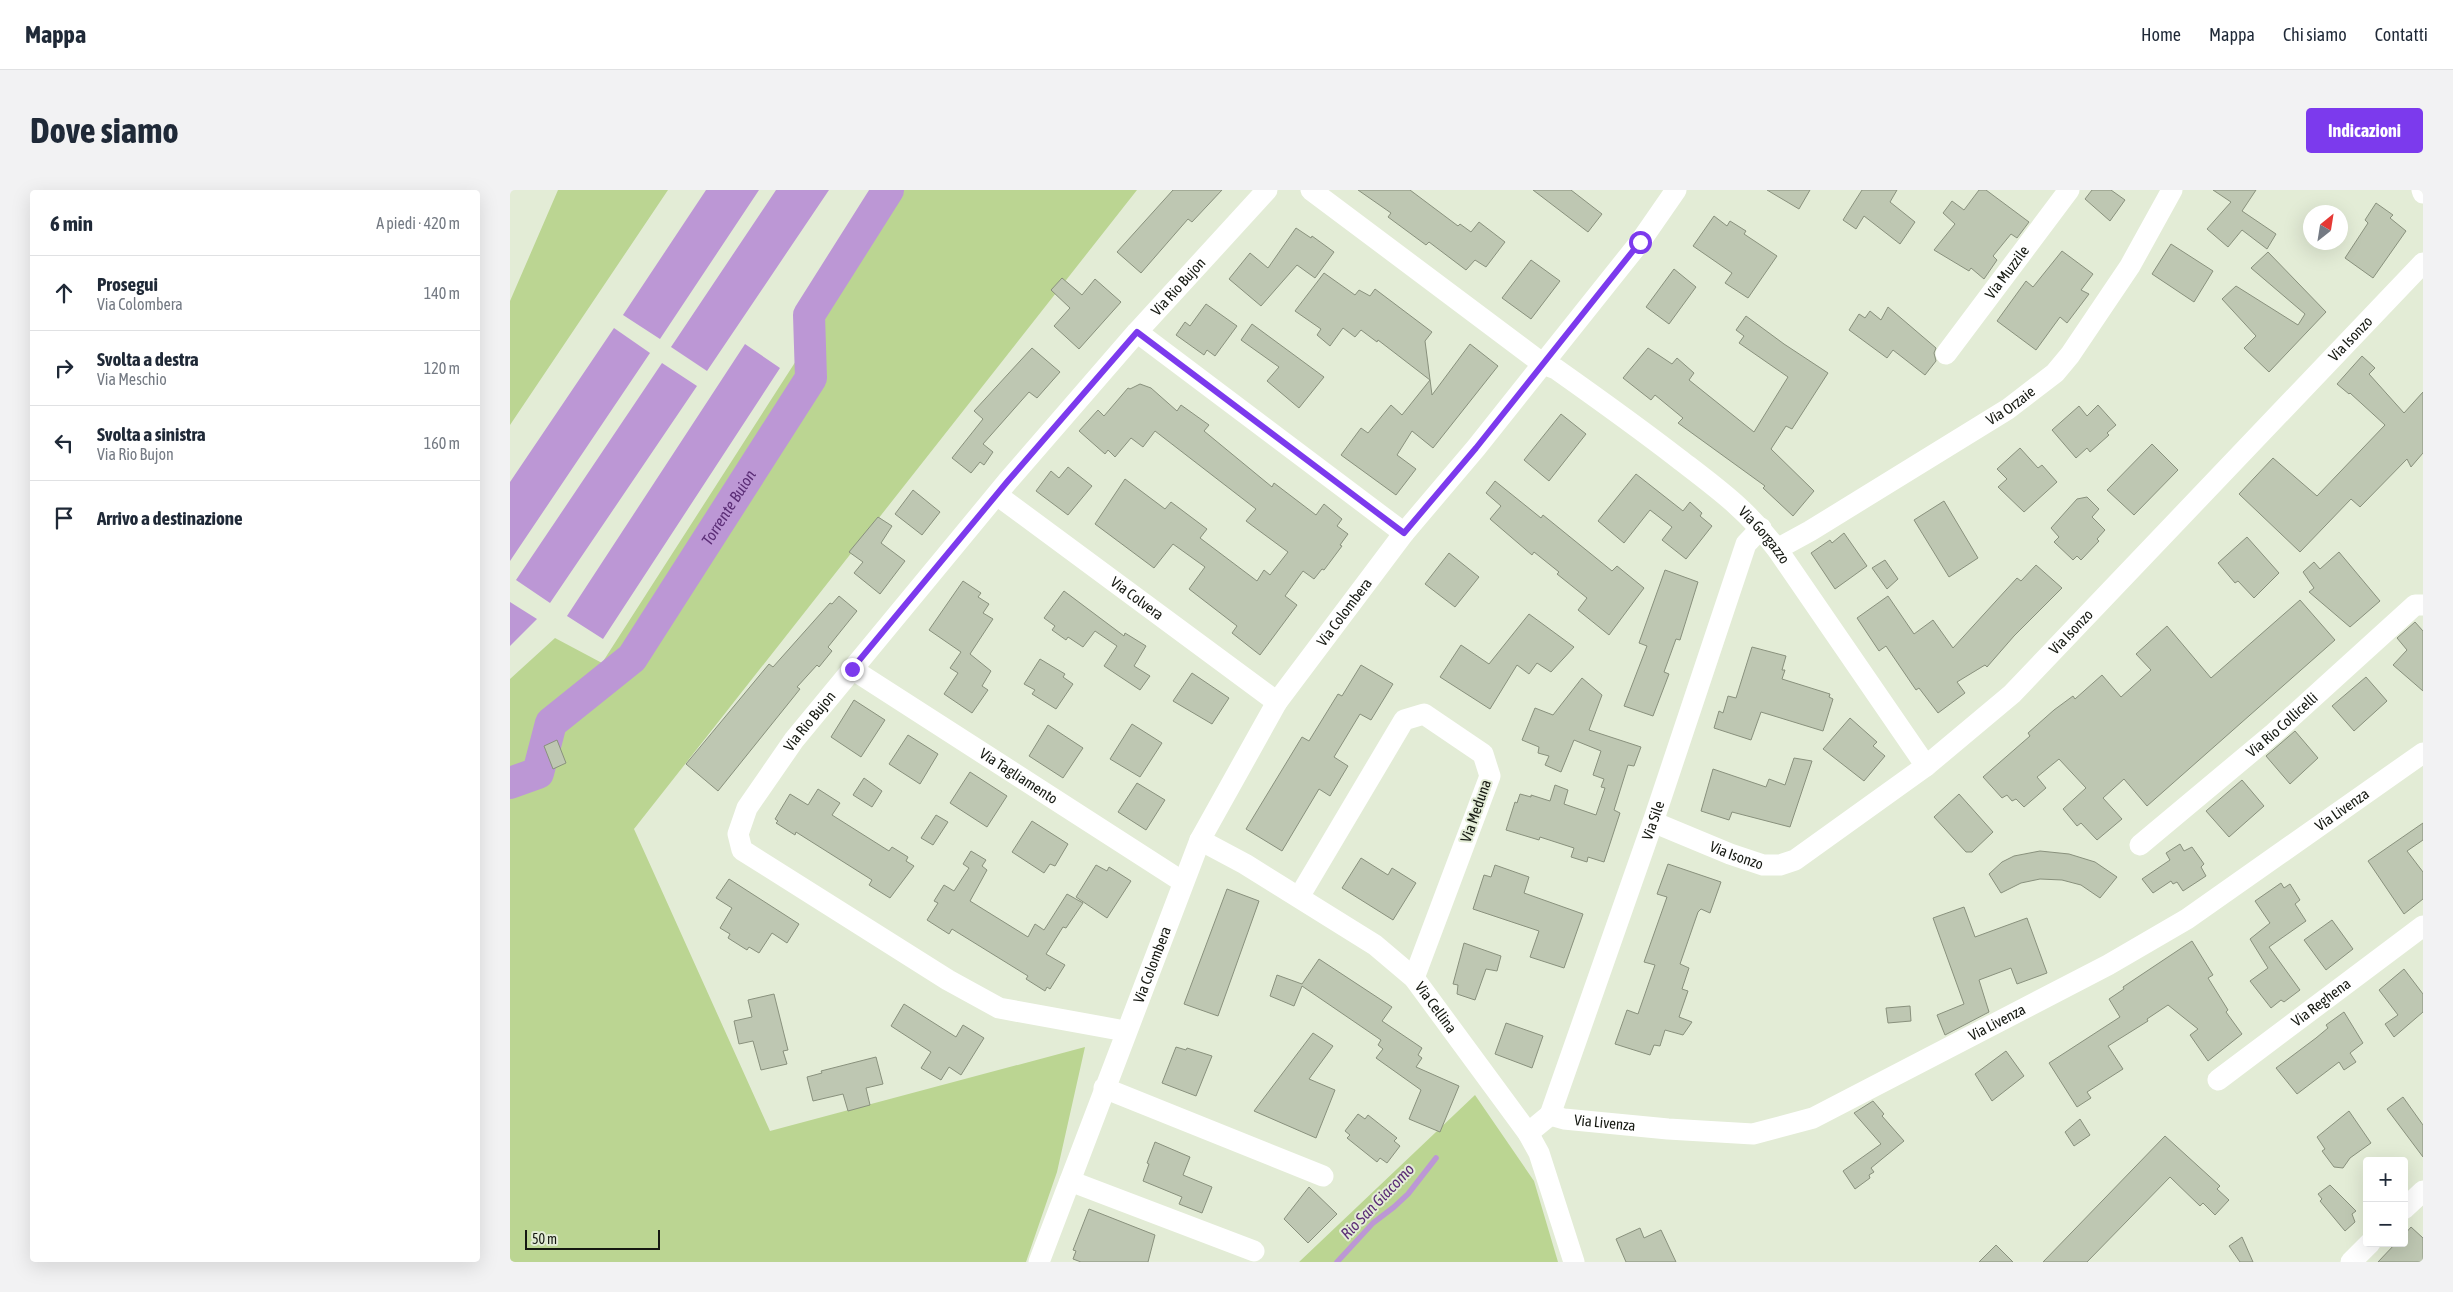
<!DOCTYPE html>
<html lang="it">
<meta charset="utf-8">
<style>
:root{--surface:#fff;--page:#f2f2f3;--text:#1f2937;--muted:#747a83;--line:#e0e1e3;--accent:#7c3aed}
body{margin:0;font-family:"Asap Condensed",sans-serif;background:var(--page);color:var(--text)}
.controls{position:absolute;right:15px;bottom:15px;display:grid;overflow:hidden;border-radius:5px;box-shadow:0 5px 20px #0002}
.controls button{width:45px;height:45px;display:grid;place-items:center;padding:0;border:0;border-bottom:1px solid var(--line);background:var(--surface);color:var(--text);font:25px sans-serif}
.compass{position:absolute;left:1793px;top:15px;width:45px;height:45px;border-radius:50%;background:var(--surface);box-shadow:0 5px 20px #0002;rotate:30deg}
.scale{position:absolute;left:15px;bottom:12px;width:135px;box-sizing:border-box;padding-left:5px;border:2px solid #161912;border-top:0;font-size:14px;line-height:18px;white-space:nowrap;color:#161912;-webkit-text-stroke:4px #e3ecd6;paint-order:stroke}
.stop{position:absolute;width:15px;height:15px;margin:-11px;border:4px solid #7c3aed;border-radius:50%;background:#fff}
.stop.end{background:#7c3aed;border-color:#fff;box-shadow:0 1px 5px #0008}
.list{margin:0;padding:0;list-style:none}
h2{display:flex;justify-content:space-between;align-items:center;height:65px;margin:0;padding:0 20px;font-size:21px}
h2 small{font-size:16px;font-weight:400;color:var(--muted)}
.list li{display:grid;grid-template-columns:32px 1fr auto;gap:15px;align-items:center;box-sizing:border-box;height:75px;padding:0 20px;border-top:1px solid var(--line)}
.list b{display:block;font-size:19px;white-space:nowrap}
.list p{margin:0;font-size:16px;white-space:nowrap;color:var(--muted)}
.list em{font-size:16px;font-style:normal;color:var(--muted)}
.icon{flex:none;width:28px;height:28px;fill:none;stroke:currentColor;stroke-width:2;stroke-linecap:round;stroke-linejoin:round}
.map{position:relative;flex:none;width:1913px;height:1072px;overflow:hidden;border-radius:5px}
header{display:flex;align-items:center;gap:30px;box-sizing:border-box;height:70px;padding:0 25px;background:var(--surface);border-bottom:1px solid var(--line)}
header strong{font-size:24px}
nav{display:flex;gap:28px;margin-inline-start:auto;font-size:18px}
.intro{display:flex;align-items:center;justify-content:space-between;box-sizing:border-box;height:120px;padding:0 30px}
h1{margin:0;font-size:35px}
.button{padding:12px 22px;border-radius:5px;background:var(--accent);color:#fff;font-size:18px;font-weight:700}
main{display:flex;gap:30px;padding:0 30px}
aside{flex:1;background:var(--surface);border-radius:5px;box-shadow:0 5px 20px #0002}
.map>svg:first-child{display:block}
.green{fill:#bbd592}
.water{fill:#bc97d5}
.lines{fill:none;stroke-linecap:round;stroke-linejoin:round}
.stream{stroke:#bc97d5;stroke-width:5.5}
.river{stroke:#bc97d5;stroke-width:32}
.building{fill:#bec7b2;stroke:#89917d}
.minor{stroke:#fff;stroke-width:21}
.route{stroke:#7c3aed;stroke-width:6}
.labels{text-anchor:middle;stroke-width:4;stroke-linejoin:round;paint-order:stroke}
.street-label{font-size:15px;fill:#161912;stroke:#e3ecd6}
.water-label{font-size:16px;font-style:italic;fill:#5b2d76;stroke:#e3ecd6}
</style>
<header>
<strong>Mappa</strong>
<nav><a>Home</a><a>Mappa</a><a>Chi siamo</a><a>Contatti</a></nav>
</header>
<div class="intro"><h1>Dove siamo</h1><a class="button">Indicazioni</a></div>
<main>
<aside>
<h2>6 min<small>A piedi · 420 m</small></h2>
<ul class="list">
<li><svg class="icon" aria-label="ahead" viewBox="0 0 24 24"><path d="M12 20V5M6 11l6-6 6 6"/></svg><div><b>Prosegui</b><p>Via Colombera</p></div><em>140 m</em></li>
<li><svg class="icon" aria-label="right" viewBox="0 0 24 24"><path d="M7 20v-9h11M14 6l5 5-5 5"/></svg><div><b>Svolta a destra</b><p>Via Meschio</p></div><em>120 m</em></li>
<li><svg class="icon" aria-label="left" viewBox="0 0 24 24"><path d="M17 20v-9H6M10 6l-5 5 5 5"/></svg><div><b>Svolta a sinistra</b><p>Via Rio Bujon</p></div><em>160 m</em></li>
<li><svg class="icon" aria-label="arrive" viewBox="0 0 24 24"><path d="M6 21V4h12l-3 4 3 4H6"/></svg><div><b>Arrivo a destinazione</b></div></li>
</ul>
</aside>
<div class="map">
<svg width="1913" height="1072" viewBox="0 0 1913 1072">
<rect width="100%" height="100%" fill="#e3ecd6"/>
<!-- green -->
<path class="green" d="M48,0h110l-158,235v-124z
M362,0h265l-503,639 136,302 315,-84 -28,125 -31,90h-516v-583l45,-41 47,25 201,-313 -3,-37z
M965,905l59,86 24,81h-259z"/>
<!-- water -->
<path class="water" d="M196,0h53l-99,149 -37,-24z
M266,0h53l-122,181 -36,-24z
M104,138l36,25 -140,208v-79z
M235,154l35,24 -177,271 -36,-23z
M152,173l35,23 -147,217 -34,-23z
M0,412l27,17 -27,27z"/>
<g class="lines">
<!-- stream -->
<path class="stream" d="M827,1072l36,-39 21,-16 14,-13 28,-36"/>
<!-- river -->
<path class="river" id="s1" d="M0,593l28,-10 13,-50 81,-65 179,-280 -2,-63 79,-125"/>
</g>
<!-- building -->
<path class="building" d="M663,0h49l-30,32 -4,-3 -47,54 -24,-21z
M848,0h52l48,36 2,-2 11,8 8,-10 26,20 -19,25 -11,-7 -9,10 -37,-28 -3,3 -38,-28 3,-4z
M1023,0h38l31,24 -14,18z
M1257,0h43l-11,19z
M1352,0h35l-7,12 25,20 -15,22 -36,-28 -8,13 -13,-9z
M1469,0h7l43,32 -12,16 -6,-4 -18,22 4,4 -13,19 -13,-11 -2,3 -35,-21 21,-26 -12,-11 9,-12 12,9z
M1582,0h19l14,10 -15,21 -25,-22z
M1703,0h43l-14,21 34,23 -9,15 -25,-19 -14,17 -21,-18 24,-27z
M1866,13l17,12 -3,3 16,13 -33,47 -28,-20 23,-35 -3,-3z
M1204,26l13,10 3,-5 16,10 -2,3 33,22 -29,42 -23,-15 7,-10 -39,-27z
M786,38l15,10 1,-2 22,16 -19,26 -18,-13 -36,41 -32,-27 21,-26 18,15z
M1661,54l42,27 -19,31 -42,-28z
M1552,61l31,23 -12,16 8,4 -22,29 -7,-6 -24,33 -39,-29 29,-40 7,6z
M1758,62l58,60 -57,60 -25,-24 12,-12 -34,-37 14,-13 62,39 7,-11 -54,-46z
M1021,70l29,21 -29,38 -29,-21z
M1164,79l22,18 -27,37 -23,-17z
M814,83l31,22 4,-5 11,6 5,-7 57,43 -7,9 7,54 38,-51 28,22 -65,82 -21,-17 -15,24 19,14 -20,26 -55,-40 20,-27 7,5 23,-28 11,10 28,-35 -52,-40 -1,2 -16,-12 -6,7 -12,-9 -13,18 -13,-11 4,-6 -26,-18z
M552,88l20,17 13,-16 26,23 -42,47 -25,-23 16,-18 -19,-18z
M696,114l31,22 -22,30 -8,-6 -3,5 -28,-20 9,-13 5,4z
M1378,117l48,41 -2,5 2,8 -11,14 -32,-25 -6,8 -38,-28 10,-16 6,4 5,-7 11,9z
M1236,126l38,28 44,29 -36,56 -6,-3 -15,23 43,42 -21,25 -30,-28 2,-2 -87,-63 5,-5 -28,-23 -4,5 -28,-22 25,-30 24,16 5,-6 17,15 -5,7 65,52 34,-55 -49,-34 5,-7 -8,-6z
M742,134l72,53 -25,31 -32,-27 12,-14 -38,-27z
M522,158l28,24 -23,26 -8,-6 -46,52 10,8 -9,13 -4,-3 -9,11 -19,-15 31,-39 -9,-8z
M1852,166l13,12 -6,6 35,39 19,-21v61l-12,14 -4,-8 -47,48 -9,-8 -51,53 -61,-58 34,-36 44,38 68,-71 -35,-32 -1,1 -12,-10z
M630,194l11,4 26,23 4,-6 28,20 -5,6 68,56 2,-4 42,32 8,-11 18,15 -5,7 11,8 -8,11 2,1 -18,24 -2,-1 -8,10 -11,-8 -18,25 12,9 -37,50 -28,-22 5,-7 -48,-37 16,-22 -32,-23 -19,24 -59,-44 30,-45 40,30 6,-7 36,27 -7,9 57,43 7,-11 6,5 18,-23 -42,-31 10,-12 -101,-78 -12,16 -12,-9 -16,19 -7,-7 -3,4 -26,-23 19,-21 6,6 24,-28 2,1z
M1588,215l18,20 -9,8 2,2 -19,17 -3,-4 -11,10 -24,-28 27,-24 8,10z
M1051,224l25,20 -37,47 -25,-21z
M1642,254l26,26 -44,45 -27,-25z
M1510,258l18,20 4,-3 15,17 -33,30 -26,-25 9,-8 -10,-10z
M558,277l24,19 -24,29 -32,-24 15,-20 8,7z
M1126,284l47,37 7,-9 12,11 -2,3 12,10 -26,33 -24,-19 10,-13 -22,-17 -26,33 -26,-22z
M985,291l46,37 2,-3 69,56 5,-5 27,22 -35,47 -31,-25 9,-12 -30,-24 2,-2 -25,-20 -2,3 -42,-36 11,-13 -15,-13z
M403,300l27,22 -18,23 -27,-21z
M1577,307l12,12 -7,8 13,13 -8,9 2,2 -18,19 -4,-4 -4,4 -19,-18 5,-5 -8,-9 26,-29z
M1434,311l34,57 -29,19 -35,-57z
M368,327l14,9 -11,17 24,18 -25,33 -26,-21 9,-11 -14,-10z
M1334,343l23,33 -32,23 -24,-36 19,-13 2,3z
M1737,347l32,36 -25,25 -16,-17 -3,2 -17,-20z
M1829,362l41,49 -30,26 -41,-35 5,-4 -11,-16 11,-10 6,7z
M939,363l30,24 -24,30 -30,-23z
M1375,370l13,19 -11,10 -15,-21z
M1526,375l26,23 -48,48 -27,31 -2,-2 -28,17 8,11 -27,20 -19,-25 -3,2 -30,-44 -7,5 -22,-33 31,-22 26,38 19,-14 20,28 64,-70 4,3z
M1155,380l33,12 -18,58 -4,-1 -12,33 5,2 -16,42 -29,-10 23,-60 -8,-3z
M453,391l18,12 -3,4 11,7 -6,9 10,6 -23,35 21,17 -9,15 6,4 -16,23 -28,-19 14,-21 -8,-5 11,-16 -32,-22z
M554,401l60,45 1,-3 21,13 -12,20 16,10 -10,14 -36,-24 13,-20 -22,-15 -12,16 -15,-10 -2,3 -14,-10 3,-4 -11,-8z
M329,406l18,15 -29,36 4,4 -13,16 -2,-2 -20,22 3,2 -82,102 -32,-27 83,-100 4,3 57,-64 2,1z
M1790,410l35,40 -188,166 -23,-27 -21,19 19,21 -25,21 -16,-17 -4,3 -14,-17 23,-21 -27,-29 -22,18 9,11 -22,19 -8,-8 -4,2 -5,-6 -5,3 -19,-21 47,-41 -2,-3 26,-23 19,-14 2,3 27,-24 19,22 30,-27 -15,-16 31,-28 44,52z
M1019,424l45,33 -23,25 -14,-9 -8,11 -12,-9 -27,44 -50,-32 21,-32 28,19z
M1905,432l8,9v60l-30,-26 14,-15 -10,-12z
M1242,457l34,9 -4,14h3l-3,9 48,15 -1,3 4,2 -10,32 -62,-19 -10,28 -37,-12 5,-17 4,2 5,-17 8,2z
M530,469l25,15 -2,3 10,7 -17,25 -24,-15 3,-4 -11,-6z
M851,475l32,19 -22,36 -11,-6 -26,43 14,9 -18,30 -11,-7 -37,62 -36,-22 56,-92 7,4 29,-47 4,2z
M682,483l37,25 -17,26 -39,-23z
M1856,487l21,24 -33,30 -22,-25z
M1072,488l20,17 -13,35 52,17 -7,19 -6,-1 -14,45 6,3 -16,49 -16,-5 -1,5 -16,-5 3,-9 -34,-11 -1,3 -33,-10 9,-28 2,1 3,-9 11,3v-2l19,6 5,-16 13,5 -4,14 32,11 9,-27 -4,-1 3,-8 -11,-4 8,-24 -27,-11 -13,32 -16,-7 4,-9 -11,-3 1,-6 -17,-7 13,-32 18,7z
M344,510l31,20 -24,37 -30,-20z
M1340,528l27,24 -4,4 12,10 -21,25 -41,-32z
M622,534l30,19 -22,34 -30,-18z
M538,535l35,23 -20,30 -34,-22z
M1785,541l23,27 -28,26 -24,-28z
M398,545l30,19 -18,30 -31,-20z
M47,550l9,23 -13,6 -9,-23z
M1284,568l18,3 -22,66 -58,-15 -3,8 -28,-9 12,-42 53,18 3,-8 16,6z
M460,582l37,24 -20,31 -37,-24z
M354,588l18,13 -10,16 -19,-12z
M1732,590l22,26 -35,31 -23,-26z
M627,593l28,17 -19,30 -28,-18z
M308,599l22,14 -8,12 57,36 3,-4 16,10 -2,4 8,5 -24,32 -21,-13 3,-5 -76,-48 -1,3 -19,-12 2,-2 -3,-2 15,-25 18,11z
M1449,604l34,38 -21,20h-6l-32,-35z
M426,625l12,7 -15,23 -12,-7z
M522,631l36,23 -13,22 -5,-2 -6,9 -32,-21z
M1913,633v17l-16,11 16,21v27l-19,15 -36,-53z
M1670,654l4,7 8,-4 12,17 -3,3 5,9 -23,15 -6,-9 -4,2 -2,-3 -18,12 -11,-14 28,-19 -4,-7z
M461,661l15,9 -4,6 5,4 -17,31 58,36 7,-13 9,6 23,-36 16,9 -17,25 -3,-1 -17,27 19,11 -15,24 -3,-2 -2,4 -19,-12 2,-3 -76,-47 -3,5 -22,-14 11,-17 -4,-2 10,-16 10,6 15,-23 -6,-4z
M1530,661l29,3 26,8 22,15 -17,21 -19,-13 -19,-5 -22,-1 -19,4 -20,10 -12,-19 13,-12 12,-6z
M851,668l27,17 4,-7 24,15 -23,37 -51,-32z
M1158,674l53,18 -11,31 -9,-4 -3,3 -18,52 9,4 -7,21 6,2 -9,26 13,5 -9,13 -18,-5 -5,16 -6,-1 -4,10 -35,-11 12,-34 11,4 17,-49 -11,-3 23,-65 -10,-3z
M586,675l11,6 2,-4 22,14 -24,37 -31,-21z
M985,675l34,12 -5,16 59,21 -19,54 -34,-11 9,-26 -66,-22 11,-34 7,2z
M219,689l70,45 -12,19 -15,-10 -13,20 -10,-6 -2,3 -19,-12 2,-4 -10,-6 12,-20 -16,-10z
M1771,693l3,5 6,-4 10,16 -5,4 11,17 -37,26 31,43 -16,12 -3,-2 -10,8 -21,-27 18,-13 -18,-29 20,-16 -15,-22z
M717,699l32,12 -41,115 -34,-12z
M1454,717l11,30 52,-19 20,55 -30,11 -6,-16 -32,12 10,32 -44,23 -8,-20 27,-11 -31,-86z
M1822,730l21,29 -27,21 -22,-30z
M1682,751l21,34 -5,3 20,32 -2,2 16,22 -34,27 -18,-26 8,-6 -30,-24 -21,14 1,2 -40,25 15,23 -36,23 4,6 -14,9 -28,-44 71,-46 -11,-18 15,-10 -1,-2z
M954,753l37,13 -4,15 -11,-2 -11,31 -18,-6 1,-9 -5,-1z
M809,769l73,48 -10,14 40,27 -4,7 4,3 -6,9 43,19 -19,46 -31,-13 12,-29 -45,-32 7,-9 -5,-4 3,-5 -79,-54 -8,20 -24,-10 7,-21 25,9z
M1894,779l19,25v18l-29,25 -9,-13 13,-9 -19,-25z
M264,804l14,56 -5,1 4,13 -26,6 -8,-29 -14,3 -5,-23 18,-4 -4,-17z
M394,814l52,33 7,-12 21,13 -23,37 -12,-8 -8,13 -20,-12 10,-16 -40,-26z
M1400,816l1,15 -23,2 -2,-15z
M1834,822l19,31 -13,10 6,9 -12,8 -5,-8 -42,32 -21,-26 40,-30 12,-10 -2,-3z
M996,833l37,13 -11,32 -37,-14z
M803,843l20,13 -24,33 26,11 -19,48 -62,-27z
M666,857l10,3 1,-2 25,8 -16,40 -34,-13z
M1496,861l18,25 -32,25 -17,-27z
M366,867l7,27 -17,4 4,17 -22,6 -5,-17 -30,7 -6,-24 15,-4 -1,-2z
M1893,907l20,28v32l-36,-48z
M1363,911l11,13 -2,2 22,25 -33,27 3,4 -5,3 1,3 -15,11 -12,-18 38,-27 -27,-31z
M1839,921l22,32 -21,15 -7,10 -9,-1 -12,-16 3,-2 -8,-12z
M848,924l7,5 3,-4 29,23 -3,3 6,5 -13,17 -7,-5 -3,4 -30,-24 3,-3 -5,-4z
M1570,929l10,16 -16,11 -9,-14z
M1655,946l55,50 -3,3 12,11 -14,15 -12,-12 -3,3 -30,-29 -83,85h-44z
M645,952l35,15 -7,18 29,12 -10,26 -23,-9 3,-7 -39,-16 6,-17 -2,-1z
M1820,995l26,26 -4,3 3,8 -10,9 -25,-30 2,-2 -4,-5z
M799,997l28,27 -29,29 -24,-24z
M579,1019l66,26 -7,27h-67l-8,-3 3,-8 -3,-1z
M1901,1037l12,11v24h-45l18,-19h8v-8z
M1130,1038l4,10 17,-8 15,32h-50l-10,-23z
M1732,1047l11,25h-13l-11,-16z
M1486,1055l17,17h-34z"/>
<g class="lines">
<!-- minor -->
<g class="minor">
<path id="s2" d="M801,0l232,174 13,5c41,29 83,59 123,90 39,30 67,50 98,90l149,217"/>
<path d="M1912,0l1,3"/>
<path d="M627,142l267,201"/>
<path id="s3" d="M1436,164l123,-164"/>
<path id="s4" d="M487,305l280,207"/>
<path id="s5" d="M1267,359l33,-18 198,-122 47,-36 15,-18 60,-89 42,-76"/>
<path id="s6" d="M342,479l331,213"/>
<path id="s7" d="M1143,632l77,32 33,11h17l15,-5 131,-94 86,-72 411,-431"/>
<path id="s8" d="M690,650l45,24 130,81 39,33 114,155 11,20 35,109"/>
<path id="s9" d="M1630,655l134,-112 141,-128h8"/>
<path d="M789,707l105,-177 20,-6 59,40 7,22 -76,202"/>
<path id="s10" d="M615,841l-126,-23 -51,-28 -206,-130 -4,-16 9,-26 47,-68 213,-258 130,-150 130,-142"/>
<path id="s11" d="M1708,890l205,-154"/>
<path d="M594,898l219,88"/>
<path id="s12" d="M1040,925l103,-293 93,-278 15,-16"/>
<path id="s13" d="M1018,943l22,-18 14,4 104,10 85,5 60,-16 295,-153 79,-46 236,-166"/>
<path d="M560,991l184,70"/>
<path d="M1894,1019l19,-18"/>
<path id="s14" d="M529,1072l161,-422 77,-138 127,-169 72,-85 164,-206 36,-52"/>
<path d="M1841,1072l19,-19"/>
</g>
</g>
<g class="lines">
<!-- route -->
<path class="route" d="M342,479l155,-187 130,-150 267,201 72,-85 164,-206"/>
</g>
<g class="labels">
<!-- street labels -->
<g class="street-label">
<text dy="5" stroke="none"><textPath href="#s3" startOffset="102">Via Muzzile</textPath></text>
<text dy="5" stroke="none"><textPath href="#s10" startOffset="1151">Via Rio Bujon</textPath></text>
<text dy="5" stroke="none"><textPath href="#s7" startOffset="915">Via Isonzo</textPath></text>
<text dy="5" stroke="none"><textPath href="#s5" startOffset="274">Via Orzaie</textPath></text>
<text dy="5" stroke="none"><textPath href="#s2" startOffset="571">Via Gorgazzo</textPath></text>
<text dy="5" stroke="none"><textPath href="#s4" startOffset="174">Via Colvera</textPath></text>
<text dy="5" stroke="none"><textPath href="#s14" startOffset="722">Via Colombera</textPath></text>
<text dy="5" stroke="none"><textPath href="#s7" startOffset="510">Via Isonzo</textPath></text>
<text dy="5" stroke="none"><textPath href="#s10" startOffset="581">Via Rio Bujon</textPath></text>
<text dy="5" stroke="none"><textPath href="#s9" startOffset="186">Via Rio Collicelli</textPath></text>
<text dy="5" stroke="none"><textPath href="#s6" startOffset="198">Via Tagliamento</textPath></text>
<text dy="5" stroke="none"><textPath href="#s13" startOffset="908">Via Livenza</textPath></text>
<text transform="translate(966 621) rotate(-71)" y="5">Via Meduna</text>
<text dy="5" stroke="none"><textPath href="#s12" startOffset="312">Via Sile</textPath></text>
<text dy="5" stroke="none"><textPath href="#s7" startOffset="90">Via Isonzo</textPath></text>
<text dy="5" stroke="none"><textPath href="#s14" startOffset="318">Via Colombera</textPath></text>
<text dy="5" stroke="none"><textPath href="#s11" startOffset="129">Via Reghena</textPath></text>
<text dy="5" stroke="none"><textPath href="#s8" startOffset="292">Via Cellina</textPath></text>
<text dy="5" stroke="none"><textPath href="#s13" startOffset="502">Via Livenza</textPath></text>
<text dy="5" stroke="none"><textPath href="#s13" startOffset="84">Via Livenza</textPath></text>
</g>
<!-- water labels -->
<g class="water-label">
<text dy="6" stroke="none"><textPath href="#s1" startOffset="364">Torrente Buion</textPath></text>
<text transform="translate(867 1011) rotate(-46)" y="6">Rio San Giacomo</text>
</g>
</g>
</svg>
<div class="controls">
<button>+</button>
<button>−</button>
</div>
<svg class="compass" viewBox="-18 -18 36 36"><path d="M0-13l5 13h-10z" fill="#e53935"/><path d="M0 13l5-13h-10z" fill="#747a83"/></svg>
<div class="scale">50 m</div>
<div class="stop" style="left:1130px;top:52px"></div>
<div class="stop end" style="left:342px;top:479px"></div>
</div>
</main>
